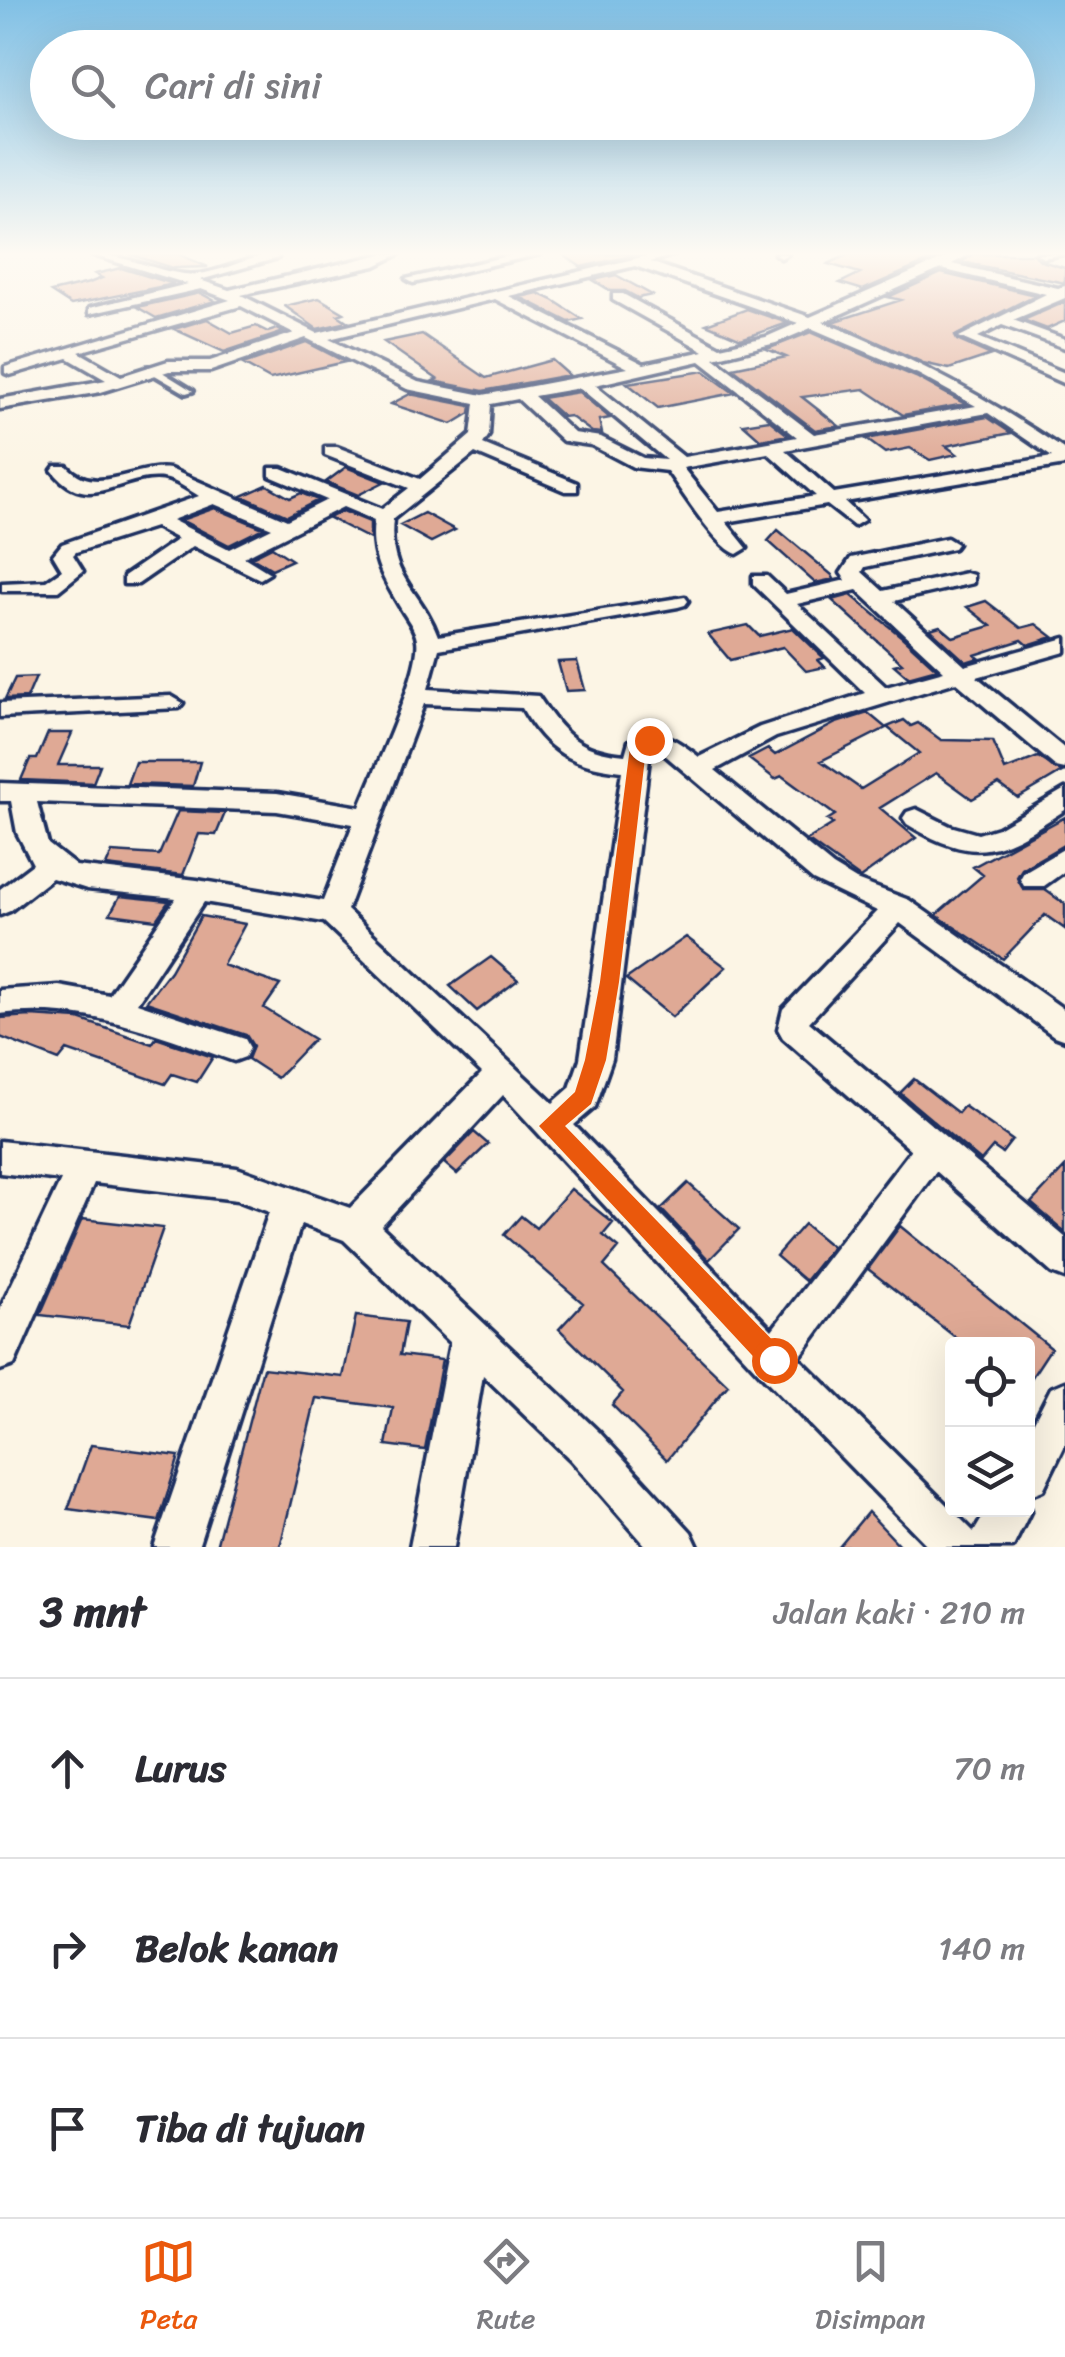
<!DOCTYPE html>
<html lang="id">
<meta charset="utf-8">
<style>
:root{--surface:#fff;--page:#f2f2f3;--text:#2b2b33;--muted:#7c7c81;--line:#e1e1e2;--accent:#ea580c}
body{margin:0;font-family:Sriracha,sans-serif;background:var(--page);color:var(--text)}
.controls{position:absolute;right:30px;bottom:30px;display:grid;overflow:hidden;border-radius:10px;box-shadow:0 10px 40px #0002}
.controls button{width:90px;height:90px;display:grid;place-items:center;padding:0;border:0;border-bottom:2px solid var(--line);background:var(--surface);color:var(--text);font:50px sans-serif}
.stop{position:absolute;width:30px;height:30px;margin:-22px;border:8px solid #ea580c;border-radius:50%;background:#fff}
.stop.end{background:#ea580c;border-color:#fff;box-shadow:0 2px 10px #0008}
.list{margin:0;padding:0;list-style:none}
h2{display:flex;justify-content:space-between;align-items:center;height:130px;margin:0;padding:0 40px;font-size:42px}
h2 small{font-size:32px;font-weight:400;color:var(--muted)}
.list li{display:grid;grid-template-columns:65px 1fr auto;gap:30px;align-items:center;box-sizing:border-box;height:180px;padding:0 40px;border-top:2px solid var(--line)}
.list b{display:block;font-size:38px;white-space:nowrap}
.list em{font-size:32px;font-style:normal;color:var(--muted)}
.icon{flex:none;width:55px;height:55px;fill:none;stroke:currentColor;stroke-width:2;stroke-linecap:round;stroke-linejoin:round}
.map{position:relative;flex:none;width:1065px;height:1547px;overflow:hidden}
.search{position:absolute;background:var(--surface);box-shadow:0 10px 40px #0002;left:30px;right:30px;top:30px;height:110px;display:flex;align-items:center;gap:25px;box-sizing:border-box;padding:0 35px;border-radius:55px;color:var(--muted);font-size:38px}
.sheet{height:670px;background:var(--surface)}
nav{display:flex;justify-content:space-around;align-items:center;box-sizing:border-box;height:140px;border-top:2px solid var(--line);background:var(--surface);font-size:28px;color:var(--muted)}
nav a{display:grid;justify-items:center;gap:5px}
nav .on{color:var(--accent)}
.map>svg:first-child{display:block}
.building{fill:#dfa995;stroke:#1b2f5e;stroke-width:2.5}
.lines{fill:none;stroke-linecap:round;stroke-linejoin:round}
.service-casing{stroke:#1b2f5e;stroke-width:8}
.minor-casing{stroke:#1b2f5e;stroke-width:7}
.service{fill:#fcf5e5;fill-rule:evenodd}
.minor{fill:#fcf5e5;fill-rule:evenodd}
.route{fill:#ea580c}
</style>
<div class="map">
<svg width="1065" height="1547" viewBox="0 0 1065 1547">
<rect width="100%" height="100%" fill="#fcf5e5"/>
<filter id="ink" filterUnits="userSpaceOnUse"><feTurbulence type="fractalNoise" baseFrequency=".01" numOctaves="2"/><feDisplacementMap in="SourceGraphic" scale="20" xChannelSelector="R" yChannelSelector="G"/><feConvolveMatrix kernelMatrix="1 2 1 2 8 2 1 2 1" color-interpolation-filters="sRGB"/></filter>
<g filter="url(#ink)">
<!-- building -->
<path class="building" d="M129,254h49l30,13 -35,1z
M562,254h78l-59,13z
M849,254h96l-82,36 -23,-7 20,-10 -32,-9z
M973,254h61l7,7 24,7v15l-103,-21z
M121,268l53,16 -103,21 -20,-13 38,-9 13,-5 -7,-4z
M941,273l94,22 -80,41 2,4 34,15 -42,14 -26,-6 -90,-41 68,-22 -13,-3z
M616,275l36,20 -14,3 -13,-7h-14l-18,-11z
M200,293l15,8 -59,17 -19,-11z
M538,293l15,7 29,19 -13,3 -49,-25z
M319,298l25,15 -6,2 10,7 -31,7 -32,-23z
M1065,302v19l-18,8 -24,-9z
M747,309l41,14 -47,16 -35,-15z
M207,319l25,14 24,-7 12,6 9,-3 7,3 -60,20 -50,-23z
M811,332l105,45 49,27 -62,11 -39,-26 -62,8 37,29 -24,4 -82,-62 53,-11 -19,-8z
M422,334l64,44 66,-18 17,15 -86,16 -50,-10 4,-2 -53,-37z
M306,342l39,20 -75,17 -27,-15z
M704,371l30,22 -76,15 -31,-25z
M579,392l31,26 -11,2 3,13 -10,-1 -22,-16 -7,1 -21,-19z
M410,394l61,12 -1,7 -18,11 -61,-20z
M987,417l24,16 -65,13 11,8 -27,6 -20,-12 -25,5 -19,-14z
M769,420l19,15 -27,5 -18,-16z
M346,467l38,15 -26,13 -32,-13z
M267,485l23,13 11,-5 17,7 -31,16 -45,-20z
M215,508l48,20 -34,17 -48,-25z
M343,511l27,11v17l-41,-21z
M424,513l31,17 -24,12 -31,-17z
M778,530l54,45 2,4 -19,4 -47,-42z
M272,547l20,13 -20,9 -20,-12z
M851,595l51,42 35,32 -29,8 -14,-12 8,-2 -70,-63z
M986,601l35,27 15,-4 17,13 -25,8 -6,-5 -47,15 4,3 -13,4 -36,-33 10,-3 13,11 38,-11 -24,-19z
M748,625l11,11 34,-8 31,30 -6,2 7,7 -19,4 -23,-24 -53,13 -22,-26z
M577,661l8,29 -19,1 -8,-29z
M36,677l-9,21 -22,1 10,-21z
M868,713l18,15 -65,33 40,28 58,-36 -32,-26 17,-7 7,6 7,-3 23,17 52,1 12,29 33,-13 24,15 -44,26 -19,-14 -27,15 -36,-26 -56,35 36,30 -56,40 -53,-38 26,-16 -6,-4 8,-5 -53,-39 -7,3 -26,-20 19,-10 7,6 61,-32z
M48,733h24l-14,32h42l-7,18 -72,-3 9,-21h7z
M135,762h65l-7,24 -66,-2z
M178,811l47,2 -9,22 -17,-1 -16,41 -77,-9 6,-14 47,3z
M1065,817v27l-43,25 -5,8 7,13h21l20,14v25l-20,-14 -42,44 -67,-44 47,-40 -10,-8z
M120,896l49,5 -13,19 -46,-6z
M201,916l44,8 -22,41 57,20 -16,23 50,31 -37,39 -29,-19 5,-13 -7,-11 -100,-33 24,-31z
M686,937l40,30 -54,50 -46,-38z
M491,957l27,23 -41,31 -27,-25z
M31,1016l48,3 73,25 4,-6 57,19 -16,25 -25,-8 -7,10 -98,-34 -8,10 -59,-23v-19z
M914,1079l44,34 6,-7 48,34 -10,13 -9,-6 -12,14 -81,-68z
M474,1132l14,12 -31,30 -13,-11z
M1065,1167v65l-34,-29z
M688,1183l51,46 -30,31 -48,-51z
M571,1189l42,34 -10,12 16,13 -15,18 124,119 -61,75 -55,-55 11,-13 -64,-63 24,-26 -79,-68 17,-19 15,12z
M82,1219l81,9 -34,97 -89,-10z
M804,1224l28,23 -27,34 -29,-25z
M900,1226l151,122 -23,35v-39h-64l-96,-75z
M356,1316l50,6 -6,33 42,5 -17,90 -39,-5 7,-37 -77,-10 -36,149h-64l47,-179 80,9z
M91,1445l88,11 -20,65 -91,-12z
M868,1512l33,35h-62z"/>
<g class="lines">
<defs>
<path id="service" d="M148,367h6l39,24 -7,2 -38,-22z"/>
<path id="minor" d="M90,254c34,0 62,16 94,20 29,4 68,-20 91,-20l3,4 -78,22 29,10 153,-36h17l-24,12 -134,29 76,38 338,-79h21l-26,8 160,55 144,-63h16l-18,10 106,24 7,-2v12l-52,22 52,19v9l-63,-23 -24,12 87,36v11l-106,-47 87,-43 -105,-25 -118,53c87,34 165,76 242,128v15l-220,37 19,18 -10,6 -27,-21 -101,17 21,26 -10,6c-21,-7 -55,-63 -70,-83l-34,-4 -42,-22 -28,-4 -45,-42 -27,5 -2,31 -6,9 94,39v8h-12l-90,-38 -82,66c-6,60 27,68 45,117l247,-39 3,4 -3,4 -7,2 -239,42 -11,40 110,7c25,37 39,55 87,59l4,-14c29,-15 47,-2 70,16l61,-30 105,-34 -112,-109v-8h14l19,18 60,-14 -5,-7 10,-15 96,-20 10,6 -3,4 -89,19 -3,5 21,19 83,-18 7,2v8l-79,18 71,65 100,-28v14l-88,25 88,72v20l-9,-2 -100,-85 -180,55 -61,33 118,96 23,14 53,20 156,110v30l-11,-4 -154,-113 -91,99 256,215v41l-13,-5 -116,-102 -137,187 175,174 13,-22h41v-9l3,9 -18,37h-84l-169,-173 -257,-279 -122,131 218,206 92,100 7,15h-51l-76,-87 -88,-85 -29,172h-44l40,-204 -106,-103 -43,-16 -103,323h-44l115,-335 -32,-12 -143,-17 -80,182 -14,5v-61l61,-129 -61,-7v-32l237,27 113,40 132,-135 -158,-151 -120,-20 -67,101 108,36 5,9 -5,9 -11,4c-77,-27 -151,-58 -234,-47v-24l59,-4 50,9 67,-97 -89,-9 -35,-11 -42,33 -10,4v-26l33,-25 -16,-31 -6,-32h-11v-18l277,10 83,14c13,-34 62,-137 57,-167 -2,-11 -8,-19 -14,-28 -19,-32 -34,-54 -29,-92l-31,-13 -99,50 26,16 -10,6 -67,-33 -55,38h-14v-8l54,-37 -23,-12 -79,25 -3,3 10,16 -25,20h-56v-8l44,-2 16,-11 -9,-15 9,-11 137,-48c-10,-6 -23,-16 -36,-18 -42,-5 -75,39 -111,-8l3,-4h12c29,32 67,-2 103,3l117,51 40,-20 -57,-24v-8h12l100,41 27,-21 -84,-33v-8h12l83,32 51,-44 4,-32 -68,-14 -101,-51 -95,33h-42l-68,21 -101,17v-10l106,-19 -38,-22 -58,17 -5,-2v-6l225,-67 -29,-11 -112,25v-6l99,-24zM635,266l163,57 -32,14 -46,10 -97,-53h-10v6l91,51 -60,13 -135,-68zM495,299l133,69 -145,27 -65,-13 -89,-43zM241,306l53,27 -84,28h-42l-47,15 -42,-24zM811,328l107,46 58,32 -162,28 -100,-76 62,-15zM700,361l97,76 -113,20 -89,-72zM580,388l86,72 -23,-2 -42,-21 -27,-4 -40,-37zM988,413l64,44 -218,36 -49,-43zM768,453l48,43 -98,16 -35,-44zM214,504l58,24 -43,21 -57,-29zM857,590l87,81 -58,16 -89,-83zM424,704l98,4c24,43 51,58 100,63l-42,288 -10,29 -17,15 -206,-193zM659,750l154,130 64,31 -94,98 -5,20 5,9 128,112 -139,180 -198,-205 21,-18 17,-48 38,-308zM37,802l240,9 76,13 -30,77 -126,-21 -121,-14 -28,-22z
M517,254h23l-127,29 -7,-4z
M775,254h13l-7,4z
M1037,254h26l-20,4z
M171,696l12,7 -4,5 -179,9v-14z
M1065,789v21c-65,42 -87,57 -158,14l-4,-6 4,-6 9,-3 34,17 28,8 20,-6z
M1065,848v23l-21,15h-20l-4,-7 4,-7z
M1065,1382v63l-22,45 -15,6v-63l23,-45z"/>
</defs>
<!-- service casing -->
<use href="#service" class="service-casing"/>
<!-- minor casing -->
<use href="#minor" class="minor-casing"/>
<!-- service -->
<use href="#service" class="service"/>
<!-- minor -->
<use href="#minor" class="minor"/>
</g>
</g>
<!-- sky -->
<linearGradient id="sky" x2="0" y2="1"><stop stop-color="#80c0e5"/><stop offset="0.54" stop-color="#fefaf3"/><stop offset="1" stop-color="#fefaf3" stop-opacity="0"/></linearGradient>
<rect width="1065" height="470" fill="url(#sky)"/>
<!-- route -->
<path class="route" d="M649,735l8,5 -11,9 -27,233 -13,78 -15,44 -26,22 218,225 4,9 -4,9 -9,3 -9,-3 -226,-243 36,-34 10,-32 15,-78 30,-235z"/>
</svg>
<div class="controls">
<button><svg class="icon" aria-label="locate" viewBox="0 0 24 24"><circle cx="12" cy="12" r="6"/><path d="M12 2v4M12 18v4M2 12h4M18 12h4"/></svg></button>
<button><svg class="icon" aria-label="layers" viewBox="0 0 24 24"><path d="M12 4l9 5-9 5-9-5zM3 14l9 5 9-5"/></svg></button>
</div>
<div class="stop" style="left:774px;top:1360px"></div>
<div class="stop end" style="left:649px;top:740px"></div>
<div class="search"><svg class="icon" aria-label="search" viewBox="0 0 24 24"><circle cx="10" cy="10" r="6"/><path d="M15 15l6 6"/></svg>Cari di sini</div>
</div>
<section class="sheet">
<h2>3 mnt<small>Jalan kaki · 210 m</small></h2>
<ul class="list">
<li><svg class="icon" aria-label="ahead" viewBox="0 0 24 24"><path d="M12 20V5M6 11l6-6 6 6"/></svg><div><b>Lurus</b></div><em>70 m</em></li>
<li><svg class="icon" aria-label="right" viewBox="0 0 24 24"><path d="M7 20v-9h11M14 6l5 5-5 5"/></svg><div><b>Belok kanan</b></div><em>140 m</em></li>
<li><svg class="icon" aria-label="arrive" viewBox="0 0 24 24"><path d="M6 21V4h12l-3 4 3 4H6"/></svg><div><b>Tiba di tujuan</b></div></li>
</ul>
</section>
<nav>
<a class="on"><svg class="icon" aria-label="map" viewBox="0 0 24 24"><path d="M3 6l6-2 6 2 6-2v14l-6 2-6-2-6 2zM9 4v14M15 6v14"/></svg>Peta</a>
<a><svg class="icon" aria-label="directions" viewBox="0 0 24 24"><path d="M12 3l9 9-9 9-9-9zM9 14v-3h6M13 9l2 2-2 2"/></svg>Rute</a>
<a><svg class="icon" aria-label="saved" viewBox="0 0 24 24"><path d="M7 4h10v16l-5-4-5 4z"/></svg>Disimpan</a>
</nav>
